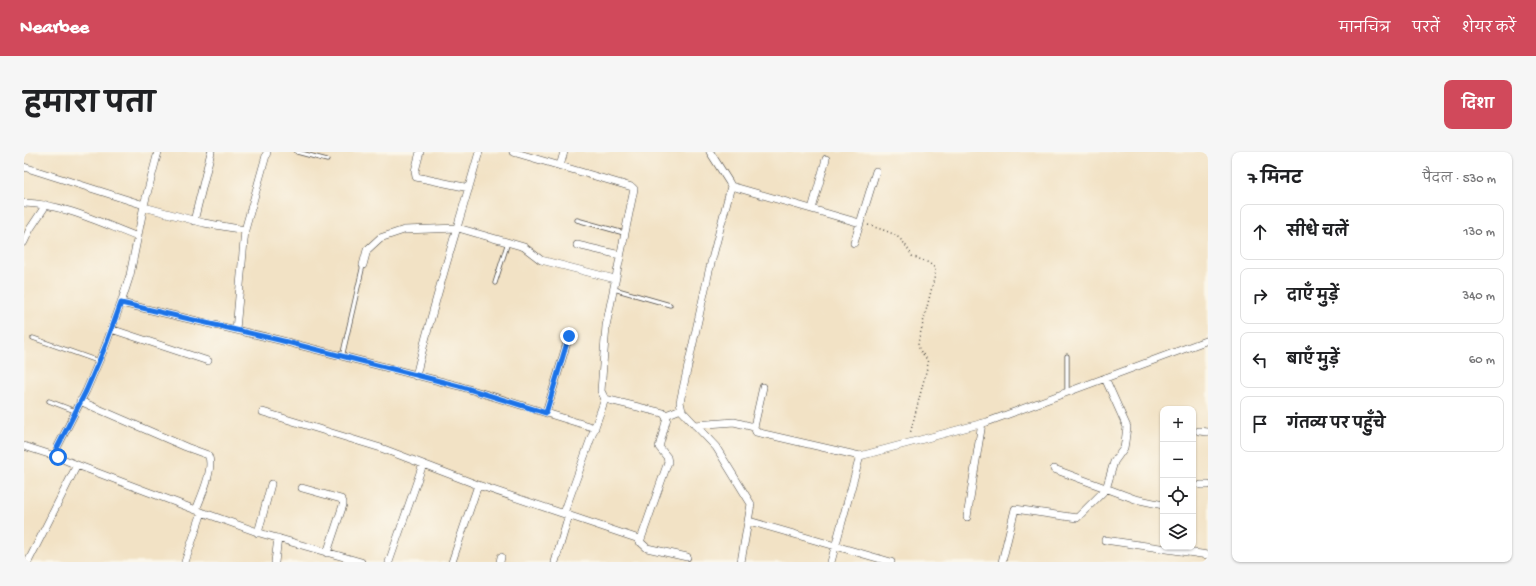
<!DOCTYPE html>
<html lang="hi">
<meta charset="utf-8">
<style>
:root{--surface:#fff;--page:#f6f6f6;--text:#202124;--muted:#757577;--line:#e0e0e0;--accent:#d1495b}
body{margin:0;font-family:"Gochi Hand","Playpen Sans Deva",sans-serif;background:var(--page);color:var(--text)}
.controls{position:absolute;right:12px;bottom:12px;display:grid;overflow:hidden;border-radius:8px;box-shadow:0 1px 3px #0004}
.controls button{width:36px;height:36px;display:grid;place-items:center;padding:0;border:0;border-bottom:1px solid var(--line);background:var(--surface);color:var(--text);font:20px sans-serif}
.stop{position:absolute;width:12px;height:12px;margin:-9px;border:3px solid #1a73e8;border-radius:50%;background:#fff}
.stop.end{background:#1a73e8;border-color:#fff;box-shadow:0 1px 4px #0008}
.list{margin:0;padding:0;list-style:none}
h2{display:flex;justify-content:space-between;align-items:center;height:52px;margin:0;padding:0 16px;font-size:17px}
h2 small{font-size:13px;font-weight:400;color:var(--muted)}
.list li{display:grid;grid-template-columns:26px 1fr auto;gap:12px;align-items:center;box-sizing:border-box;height:56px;margin:0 8px 8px;padding:0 8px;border:1px solid var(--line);border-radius:8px}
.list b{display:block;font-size:15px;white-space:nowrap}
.list em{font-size:13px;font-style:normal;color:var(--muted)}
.icon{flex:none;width:22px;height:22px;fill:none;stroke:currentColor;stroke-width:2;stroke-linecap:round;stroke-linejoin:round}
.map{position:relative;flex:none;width:1184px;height:410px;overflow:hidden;border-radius:8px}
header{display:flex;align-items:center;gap:24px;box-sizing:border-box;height:56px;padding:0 20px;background:var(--accent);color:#fff}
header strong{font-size:19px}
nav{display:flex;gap:22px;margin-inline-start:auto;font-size:14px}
.intro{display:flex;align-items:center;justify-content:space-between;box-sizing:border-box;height:96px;padding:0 24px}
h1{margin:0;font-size:28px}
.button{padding:10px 18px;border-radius:8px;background:var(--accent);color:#fff;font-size:14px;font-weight:700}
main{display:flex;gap:24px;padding:0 24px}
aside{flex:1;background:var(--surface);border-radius:8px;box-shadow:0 1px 3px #0004}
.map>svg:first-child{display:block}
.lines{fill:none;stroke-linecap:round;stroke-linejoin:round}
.service-casing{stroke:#494642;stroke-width:5}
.minor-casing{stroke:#494642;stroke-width:8}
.path{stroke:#494642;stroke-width:1.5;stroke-dasharray:1 3;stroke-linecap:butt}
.service{stroke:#fff;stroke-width:3.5}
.minor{stroke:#fff;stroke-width:7}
.route{stroke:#1a73e8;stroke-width:5}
</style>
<header>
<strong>Nearbee</strong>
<nav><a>मानचित्र</a><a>परतें</a><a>शेयर करें</a></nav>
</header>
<div class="intro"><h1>हमारा पता</h1><a class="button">दिशा</a></div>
<main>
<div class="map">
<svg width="1184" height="410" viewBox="0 0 1184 410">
<rect width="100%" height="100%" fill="#fbf7ec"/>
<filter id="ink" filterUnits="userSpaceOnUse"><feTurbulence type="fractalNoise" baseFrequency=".025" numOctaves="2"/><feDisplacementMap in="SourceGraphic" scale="8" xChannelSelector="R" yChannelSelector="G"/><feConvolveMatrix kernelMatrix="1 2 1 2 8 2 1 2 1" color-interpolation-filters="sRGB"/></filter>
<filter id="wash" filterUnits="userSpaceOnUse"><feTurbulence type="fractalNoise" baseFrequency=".012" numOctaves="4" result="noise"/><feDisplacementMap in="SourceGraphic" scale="16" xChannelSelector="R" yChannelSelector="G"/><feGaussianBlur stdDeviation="0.9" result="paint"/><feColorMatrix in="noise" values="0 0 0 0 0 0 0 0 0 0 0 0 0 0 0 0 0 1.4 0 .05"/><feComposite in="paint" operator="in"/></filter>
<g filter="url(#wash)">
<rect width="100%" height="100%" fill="#f2e2c5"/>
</g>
<g filter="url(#ink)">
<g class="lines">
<defs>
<path id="service" d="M273,0l30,8
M553,68l47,13
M471,131l13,-41
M590,137l56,16
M9,186l65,23
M318,205l21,-92
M1043,240v-36
M25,249l26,10"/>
<path id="minor" d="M396,0l-5,19 1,6 53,11
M489,0l119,35 2,2 -28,137 -5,65 4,8 58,14 4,5 -8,29 8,10 1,5 -28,80
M686,0l19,30 2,4 -1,4 -21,81 -29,131 2,9 34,36 35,57 -10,58
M536,14l4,-14
M0,15l120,38
M707,34l129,37
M0,51c40,1 77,20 114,34
M120,55l60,16 41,7
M788,57l14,-50
M170,69l17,-69
M0,90l6,-13 16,-24
M830,91l22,-72
M553,93l43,10
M339,113l4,-15 13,-12 24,-8 54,-2 66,19 17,13 74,19
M97,151l158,37 180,46 136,42
M87,177l97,32
M212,178l9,-100 22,-78
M392,224c18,-76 42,-149 63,-224
M739,235l-9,40 2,5 104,24 127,-34 221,-82
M239,260l118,36 97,37 158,53 11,10 40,9
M522,261l23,-77
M642,263l15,-6
M671,273l39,-3 20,5
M1175,279l9,1
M0,294l34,11
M53,313l119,45c5,-13 19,-43 12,-55l-22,-8 -106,-46
M1030,317l81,30 28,6
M1177,333h7
M278,336l39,11 2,3v3l-16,48
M172,358l67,24 98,28
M540,361l41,-114
M943,365l15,-94
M725,369l142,41
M234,381l13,-49
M1081,388l103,15
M4,410l49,-97 -19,-8 -1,-9 29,-57 19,-44 16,-44 9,-28 14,-70 14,-53
M161,410l17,-50
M251,410l3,-24
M365,410l34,-98
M428,410l26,-77
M476,410l1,-5
M531,410l14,-47
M807,410l29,-106
M978,410l13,-53 62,9 29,-29 8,-27 10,-14 1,-6 2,-15 -22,-49"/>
</defs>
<!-- service casing -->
<use href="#service" class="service-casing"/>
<!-- minor casing -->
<use href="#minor" class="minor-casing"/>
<!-- path -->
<path class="path" d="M844,73c24,8 32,8 44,31l17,7 6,5v7l-17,68c0,10 9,12 10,21l-18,70"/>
<!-- service -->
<use href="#service" class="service"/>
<!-- minor -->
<use href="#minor" class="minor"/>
</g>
</g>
<g class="lines" filter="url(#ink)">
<!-- route -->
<path class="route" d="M34,305l-1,-9 29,-57 19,-44 16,-44 158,37 180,46 87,27 23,-77"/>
</g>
</svg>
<div class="controls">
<button>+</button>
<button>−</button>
<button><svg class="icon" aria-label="locate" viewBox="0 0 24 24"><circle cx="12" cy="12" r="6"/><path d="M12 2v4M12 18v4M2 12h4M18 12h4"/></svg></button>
<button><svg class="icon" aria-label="layers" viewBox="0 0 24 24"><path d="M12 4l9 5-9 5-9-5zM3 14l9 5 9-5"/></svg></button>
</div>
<div class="stop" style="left:34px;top:305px"></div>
<div class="stop end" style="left:545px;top:184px"></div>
</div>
<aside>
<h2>7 मिनट<small>पैदल · 530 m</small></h2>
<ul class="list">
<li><svg class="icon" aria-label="ahead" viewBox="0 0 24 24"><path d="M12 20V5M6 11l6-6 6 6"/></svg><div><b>सीधे चलें</b></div><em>130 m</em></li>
<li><svg class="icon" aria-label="right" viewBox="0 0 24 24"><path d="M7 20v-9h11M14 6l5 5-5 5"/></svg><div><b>दाएँ मुड़ें</b></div><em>340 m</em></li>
<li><svg class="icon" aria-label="left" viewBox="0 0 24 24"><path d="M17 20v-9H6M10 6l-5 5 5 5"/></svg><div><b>बाएँ मुड़ें</b></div><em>60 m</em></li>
<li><svg class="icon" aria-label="arrive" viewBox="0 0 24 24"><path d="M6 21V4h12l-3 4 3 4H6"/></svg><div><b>गंतव्य पर पहुँचे</b></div></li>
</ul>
</aside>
</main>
